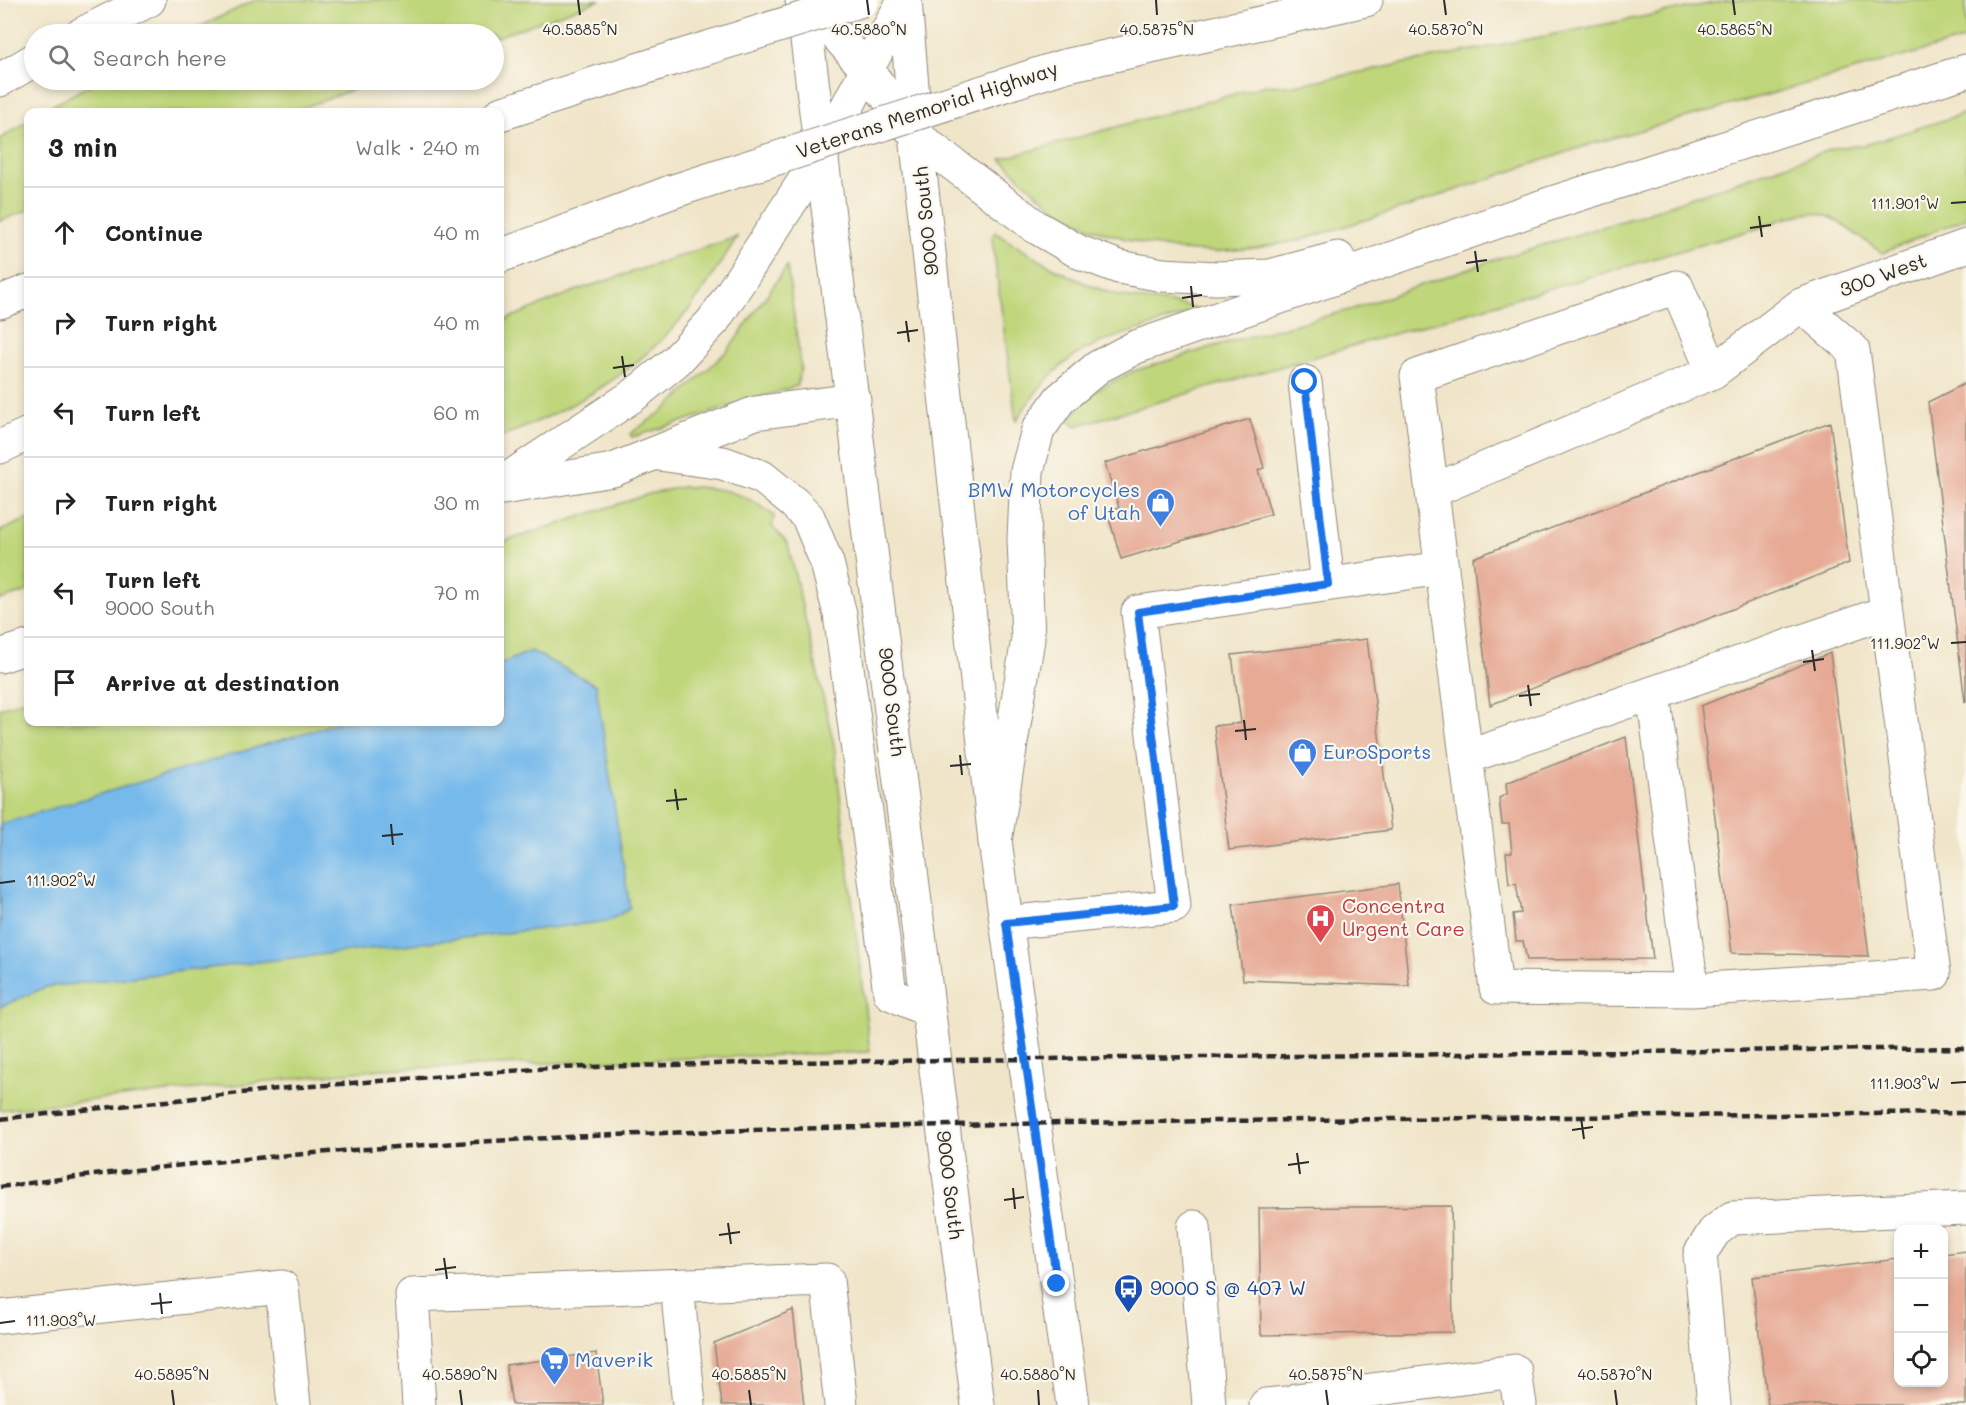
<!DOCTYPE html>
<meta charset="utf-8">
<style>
:root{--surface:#fff;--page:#f6f6f6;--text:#222;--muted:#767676;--line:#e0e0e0}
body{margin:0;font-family:Mali,sans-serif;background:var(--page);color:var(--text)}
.controls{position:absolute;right:18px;bottom:18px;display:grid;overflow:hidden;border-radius:12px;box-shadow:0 3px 9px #0003}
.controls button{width:54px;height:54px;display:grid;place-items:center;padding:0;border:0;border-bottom:2px solid var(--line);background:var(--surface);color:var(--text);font:30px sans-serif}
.stop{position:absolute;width:18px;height:18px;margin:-14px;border:4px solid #1a73e8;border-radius:50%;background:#fff}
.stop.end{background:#1a73e8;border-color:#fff;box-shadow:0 2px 6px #0008}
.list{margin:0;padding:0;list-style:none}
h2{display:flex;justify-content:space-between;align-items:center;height:78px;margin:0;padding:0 24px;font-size:26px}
h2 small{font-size:20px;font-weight:400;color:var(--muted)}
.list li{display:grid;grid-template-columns:39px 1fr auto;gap:18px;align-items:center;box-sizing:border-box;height:90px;padding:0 24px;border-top:2px solid var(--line)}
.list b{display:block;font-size:22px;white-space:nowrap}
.list p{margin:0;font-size:20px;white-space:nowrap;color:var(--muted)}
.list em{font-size:20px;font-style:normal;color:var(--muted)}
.icon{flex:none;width:33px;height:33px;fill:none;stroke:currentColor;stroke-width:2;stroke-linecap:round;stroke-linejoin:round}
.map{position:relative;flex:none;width:1966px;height:1405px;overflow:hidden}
.search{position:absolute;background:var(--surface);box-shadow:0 3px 9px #0003;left:24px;top:24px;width:480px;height:66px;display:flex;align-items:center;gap:15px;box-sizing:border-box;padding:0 21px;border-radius:33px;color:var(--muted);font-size:22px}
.panel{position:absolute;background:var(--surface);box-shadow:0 3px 9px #0003;left:24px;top:108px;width:480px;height:618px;border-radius:12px}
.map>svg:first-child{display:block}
.green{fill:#bfd67a;stroke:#758052;stroke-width:1.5}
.water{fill:#76b9eb;stroke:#50728b;stroke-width:1.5}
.building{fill:#e6aa95}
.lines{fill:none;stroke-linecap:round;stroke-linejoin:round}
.minor-casing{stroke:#8e887a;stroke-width:35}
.major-casing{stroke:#8e887a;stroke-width:35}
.highway-casing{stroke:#8e887a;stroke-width:35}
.minor{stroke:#fff;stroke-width:33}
.major{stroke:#fff;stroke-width:33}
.highway{stroke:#fff;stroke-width:33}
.rail{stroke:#2b2b2b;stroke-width:4.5;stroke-dasharray:9 4.5;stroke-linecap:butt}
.highway-bridge-casing{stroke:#8e887a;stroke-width:35;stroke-linecap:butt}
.highway-bridge{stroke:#fff;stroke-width:33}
.route{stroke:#1a73e8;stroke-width:8}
.ticks{fill:none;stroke:#2b2b2b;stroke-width:2}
.labels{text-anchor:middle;stroke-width:4.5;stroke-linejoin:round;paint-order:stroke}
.street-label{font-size:20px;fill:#2b2b2b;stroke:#fbf7ec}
.shop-label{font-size:20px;fill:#366cbe;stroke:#fbf7ec;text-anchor:start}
.health-label{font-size:20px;fill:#be3a42;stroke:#fbf7ec;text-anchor:start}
.transit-label{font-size:20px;fill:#164399;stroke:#fbf7ec;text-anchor:start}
.ticks-label{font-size:15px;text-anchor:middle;fill:#2b2b2b;stroke:#fbf7ec;stroke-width:4.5;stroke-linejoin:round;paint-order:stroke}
</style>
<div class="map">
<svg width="1966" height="1405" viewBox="0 0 1966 1405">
<rect width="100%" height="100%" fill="#fbf7ec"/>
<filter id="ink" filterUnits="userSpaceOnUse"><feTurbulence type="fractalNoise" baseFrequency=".0167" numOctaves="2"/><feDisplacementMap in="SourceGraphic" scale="12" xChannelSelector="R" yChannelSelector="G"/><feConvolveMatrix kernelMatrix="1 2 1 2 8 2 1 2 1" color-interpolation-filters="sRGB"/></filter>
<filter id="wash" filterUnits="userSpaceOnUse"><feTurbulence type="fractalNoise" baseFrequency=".008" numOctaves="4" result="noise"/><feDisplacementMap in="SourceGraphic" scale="24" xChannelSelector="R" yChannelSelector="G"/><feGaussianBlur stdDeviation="1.35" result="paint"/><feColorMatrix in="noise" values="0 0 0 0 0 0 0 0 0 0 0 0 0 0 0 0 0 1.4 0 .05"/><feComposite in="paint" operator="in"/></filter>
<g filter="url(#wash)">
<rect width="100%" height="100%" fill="#f0e5c9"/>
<!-- green -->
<path class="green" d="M255,0h345l-106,38v-4h-309z
M1728,0h238v39l-378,106 -181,62 -106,33 -45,8 -41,4 -36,-2 -38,-7 -45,-13 -34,-17 -28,-22 -33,-32 265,-74 24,1z
M99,80h280l-88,32h-250z
M1966,113v105l-83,35c-58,-37 -53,-54 -124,-25l-683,198 -7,-6 20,-26 45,-23 91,-28 128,-34 134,-47 151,-46 200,-69 27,-2z
M28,121v89l-28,11v-82z
M995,232c39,26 79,50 125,64 19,5 66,6 78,14 -88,34 -126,22 -182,111l-24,-183z
M737,237c-13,20 -26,42 -40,62 -48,66 -122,110 -197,138v-115l75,-31z
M787,266l14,101 -4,19 -165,51 -2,-3 38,-27 61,-58z
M682,487c38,0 62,4 92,29l-2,10 16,18 46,201 36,307 -488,17 -382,41v-402l28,-9v23h472v-179l149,-49z
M28,519v72l-28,9v-69z"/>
<!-- water -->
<path class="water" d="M531,651l65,34 34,223 -21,13 -563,66 -46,20v-183l341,-102h159v-58z"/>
<g id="blocks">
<!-- building -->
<path class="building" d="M1966,383v319h-1l-37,-300z
M1250,419l14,49 -6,2 13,44 -150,45 -14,-48 12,-3 -14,-45z
M1830,422l19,141 -359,142 -17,-147z
M1367,639l24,191 -162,20 -15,-124 27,-3 -9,-68z
M1830,653l39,303 -137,-3 -31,-247z
M1626,737l27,222 -126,1 -4,-19h-7l-3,-27 8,-1 -5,-30 -7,1 -3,-31h6l-3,-29h-7l-3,-26 8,-4 -1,-11z
M1398,884l11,102 -166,-6 -10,-75z
M1451,1206l2,126 -192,3 -2,-127z
M1966,1251v154h-198l-16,-128 146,-18v123h46v-128z
M793,1310l11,95h-82l-8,-62z
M596,1353l7,52h-91l-6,-40z"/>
</g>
</g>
<g filter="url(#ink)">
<use href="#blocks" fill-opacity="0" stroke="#8e887a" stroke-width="1.5"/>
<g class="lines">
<defs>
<path id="minor" d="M1801,305l165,-59
M1305,382l23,202
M1432,491l281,-119 88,-67 52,45 81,624 -242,16 -196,-2 -79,-612 260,-89 36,85
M1653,693l39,297
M1467,757l420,-145
M1006,923l168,-17 -36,-294 304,-44
M1194,1227l15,178
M677,1286l12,119
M0,1317l282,-30 12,118
M419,1405l-7,-110 415,-15 14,125
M1266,1405l31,-3
M1297,1405l-1,-5 219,-29 5,34
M1714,1405l-14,-151 14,-22 18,-14 234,-10"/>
<path id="major" d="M802,0l176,1405
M905,0l11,136 79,705 78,564"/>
<path id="highway" d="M806,0l62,71 48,65 120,91 43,25 40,15 44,8 53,3 54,-2 68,-18
M82,34l67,-34
M1064,66l302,-66
M0,80l34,-20
M500,114l175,-56
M500,256l171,-64
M0,302l28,-11
M0,447l28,-13
M659,454l64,9 39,14 32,26 14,14 19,46 13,51 50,379 37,17
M500,484l134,-89 42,-34 38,-41 109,-168 81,-152
M503,488l110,-18 142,-57 99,-13
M0,656l28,-9
M995,841l33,-202 -4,-100 3,-68 11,-41 22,-31 38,-32 38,-20 413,-143 417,-133"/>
</defs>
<!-- minor casing -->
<use href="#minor" class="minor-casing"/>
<!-- major casing -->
<use href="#major" class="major-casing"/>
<!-- highway casing -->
<use href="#highway" class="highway-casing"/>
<!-- minor -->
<use href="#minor" class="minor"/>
<!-- major -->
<use href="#major" class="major"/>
<!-- highway -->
<use href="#highway" class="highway"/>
<!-- rail -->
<path class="rail" d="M0,1119l287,-31 264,-20 237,-6 1178,-14
M0,1187c354,-49 709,-58 1066,-64 300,-4 600,-7 900,-10"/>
<defs>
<path id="highway-bridge" d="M675,58l187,-58
M671,192l393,-126"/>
</defs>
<!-- highway-bridge casing -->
<use href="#highway-bridge" class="highway-bridge-casing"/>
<!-- highway-bridge -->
<use href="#highway-bridge" class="highway-bridge"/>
</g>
</g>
<g class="lines" filter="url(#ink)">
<!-- route -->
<path class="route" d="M1057,1284l-51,-361 168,-17 -36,-294 190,-28 -23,-202"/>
</g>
<!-- ticks -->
<path class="ticks" d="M578,0l2,15M867,0l2,15M1156,0l1,15M1444,0l2,15M1733,0l2,15M1951,203l15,-1M1759,216l3,21M1750,228l21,-3M1475,251l3,21M1466,263l21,-3M1191,286l2,21M1182,298l20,-3M906,321l3,21M897,333l21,-3M622,356l3,21M613,368l21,-3M1951,643l15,-1M1812,650l3,21M1803,662l21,-3M1528,685l3,21M1519,696l21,-2M1244,720l2,20M1235,731l21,-2M960,755l2,20M950,766l21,-2M675,789l3,21M666,801l21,-2M391,824l2,21M382,836l21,-2M0,883l15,-2M1951,1083l15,-1M1581,1118l3,21M1572,1130l21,-3M1297,1153l3,21M1288,1165l21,-3M1013,1188l2,21M1004,1200l20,-3M728,1223l3,21M719,1235l21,-3M444,1258l3,21M435,1270l21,-3M160,1293l2,21M151,1304l21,-2M0,1323l15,-2M172,1390l2,15M460,1390l2,15M749,1390l2,15M1038,1390l1,15M1326,1390l2,15M1615,1390l2,15"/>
<!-- icons -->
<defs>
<symbol id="shop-pin" viewBox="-11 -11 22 30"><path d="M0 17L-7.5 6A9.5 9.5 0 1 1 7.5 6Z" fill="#3f7fe0" stroke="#fbf7ec"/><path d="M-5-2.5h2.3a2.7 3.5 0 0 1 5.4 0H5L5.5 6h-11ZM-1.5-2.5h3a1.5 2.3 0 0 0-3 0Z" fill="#fff"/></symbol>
<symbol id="hospital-pin" viewBox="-11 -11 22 30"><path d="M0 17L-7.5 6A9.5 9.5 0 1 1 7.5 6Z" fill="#e0444e" stroke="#fbf7ec"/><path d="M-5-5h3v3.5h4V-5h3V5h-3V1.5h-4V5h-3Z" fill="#fff"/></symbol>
<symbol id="bus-pin" viewBox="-11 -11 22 30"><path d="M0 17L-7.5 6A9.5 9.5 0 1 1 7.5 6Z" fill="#1a4fb4" stroke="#fbf7ec"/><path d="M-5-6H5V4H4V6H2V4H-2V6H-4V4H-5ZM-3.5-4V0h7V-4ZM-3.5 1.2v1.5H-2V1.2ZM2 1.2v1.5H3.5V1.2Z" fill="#fff"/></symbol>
<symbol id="supermarket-pin" viewBox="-11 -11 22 30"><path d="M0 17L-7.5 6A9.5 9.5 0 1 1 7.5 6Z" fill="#3f7fe0" stroke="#fbf7ec"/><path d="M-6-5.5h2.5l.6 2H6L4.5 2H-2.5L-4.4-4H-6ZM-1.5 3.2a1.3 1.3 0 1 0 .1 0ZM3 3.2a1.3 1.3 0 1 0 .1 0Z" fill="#fff"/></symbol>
</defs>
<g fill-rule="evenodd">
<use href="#shop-pin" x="1144" y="486" width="33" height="45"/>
<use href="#shop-pin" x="1286" y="736" width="33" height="45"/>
<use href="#hospital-pin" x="1304" y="902" width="33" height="45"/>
<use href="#bus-pin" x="1112" y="1272" width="33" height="45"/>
<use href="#supermarket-pin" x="538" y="1344" width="33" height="45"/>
</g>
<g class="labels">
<!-- street labels -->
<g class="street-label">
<text transform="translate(927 110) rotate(-18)" y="7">Veterans Memorial Highway</text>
<text transform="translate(926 221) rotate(-96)" y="7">9000 South</text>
<text transform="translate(1883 275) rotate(-20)" y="7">300 West</text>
<text transform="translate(892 702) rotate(83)" y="7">9000 South</text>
<text transform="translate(950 1185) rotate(83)" y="7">9000 South</text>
</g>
<!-- shop labels -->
<g class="shop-label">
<text x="1140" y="497" text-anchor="end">BMW Motorcycles<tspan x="1140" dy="23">of Utah</tspan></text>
<text x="1323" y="759">EuroSports</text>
<text x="575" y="1367">Maverik</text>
</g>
<!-- health labels -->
<g class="health-label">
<text x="1342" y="913">Concentra<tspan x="1342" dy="23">Urgent Care</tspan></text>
</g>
<!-- transit labels -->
<g class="transit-label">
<text x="1150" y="1295">9000 S @ 407 W</text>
</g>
</g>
<g class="ticks-label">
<text x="580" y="35">40.5885°N</text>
<text x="869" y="35">40.5880°N</text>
<text x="1157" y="35">40.5875°N</text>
<text x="1446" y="35">40.5870°N</text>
<text x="1735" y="35">40.5865°N</text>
<text x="1905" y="209">111.901°W</text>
<text x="1905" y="649">111.902°W</text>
<text x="61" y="886">111.902°W</text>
<text x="1905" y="1089">111.903°W</text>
<text x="61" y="1326">111.903°W</text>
<text x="172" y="1380">40.5895°N</text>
<text x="460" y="1380">40.5890°N</text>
<text x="749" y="1380">40.5885°N</text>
<text x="1038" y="1380">40.5880°N</text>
<text x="1326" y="1380">40.5875°N</text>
<text x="1615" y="1380">40.5870°N</text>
</g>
</svg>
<div class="controls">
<button>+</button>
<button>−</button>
<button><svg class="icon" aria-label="locate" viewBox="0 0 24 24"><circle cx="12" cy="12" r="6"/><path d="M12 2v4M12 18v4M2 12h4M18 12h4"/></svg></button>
</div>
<div class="stop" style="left:1305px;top:382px"></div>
<div class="stop end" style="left:1057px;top:1284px"></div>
<div class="search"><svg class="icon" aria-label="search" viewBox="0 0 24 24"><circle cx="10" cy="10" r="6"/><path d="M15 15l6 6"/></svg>Search here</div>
<section class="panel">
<h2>3 min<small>Walk · 240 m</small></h2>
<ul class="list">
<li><svg class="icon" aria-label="ahead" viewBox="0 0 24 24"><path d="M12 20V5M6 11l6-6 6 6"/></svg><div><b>Continue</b></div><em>40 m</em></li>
<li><svg class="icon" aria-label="right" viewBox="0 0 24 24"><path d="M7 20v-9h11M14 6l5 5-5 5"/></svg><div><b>Turn right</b></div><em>40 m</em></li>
<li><svg class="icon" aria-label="left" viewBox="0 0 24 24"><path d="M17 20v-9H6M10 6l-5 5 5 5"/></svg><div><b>Turn left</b></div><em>60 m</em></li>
<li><svg class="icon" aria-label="right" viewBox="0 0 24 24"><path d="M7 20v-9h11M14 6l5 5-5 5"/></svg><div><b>Turn right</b></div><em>30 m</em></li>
<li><svg class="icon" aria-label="left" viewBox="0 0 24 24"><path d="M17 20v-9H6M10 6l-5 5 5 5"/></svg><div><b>Turn left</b><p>9000 South</p></div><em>70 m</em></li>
<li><svg class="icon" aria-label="arrive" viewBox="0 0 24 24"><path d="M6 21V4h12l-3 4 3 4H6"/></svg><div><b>Arrive at destination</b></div></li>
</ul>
</section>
</div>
